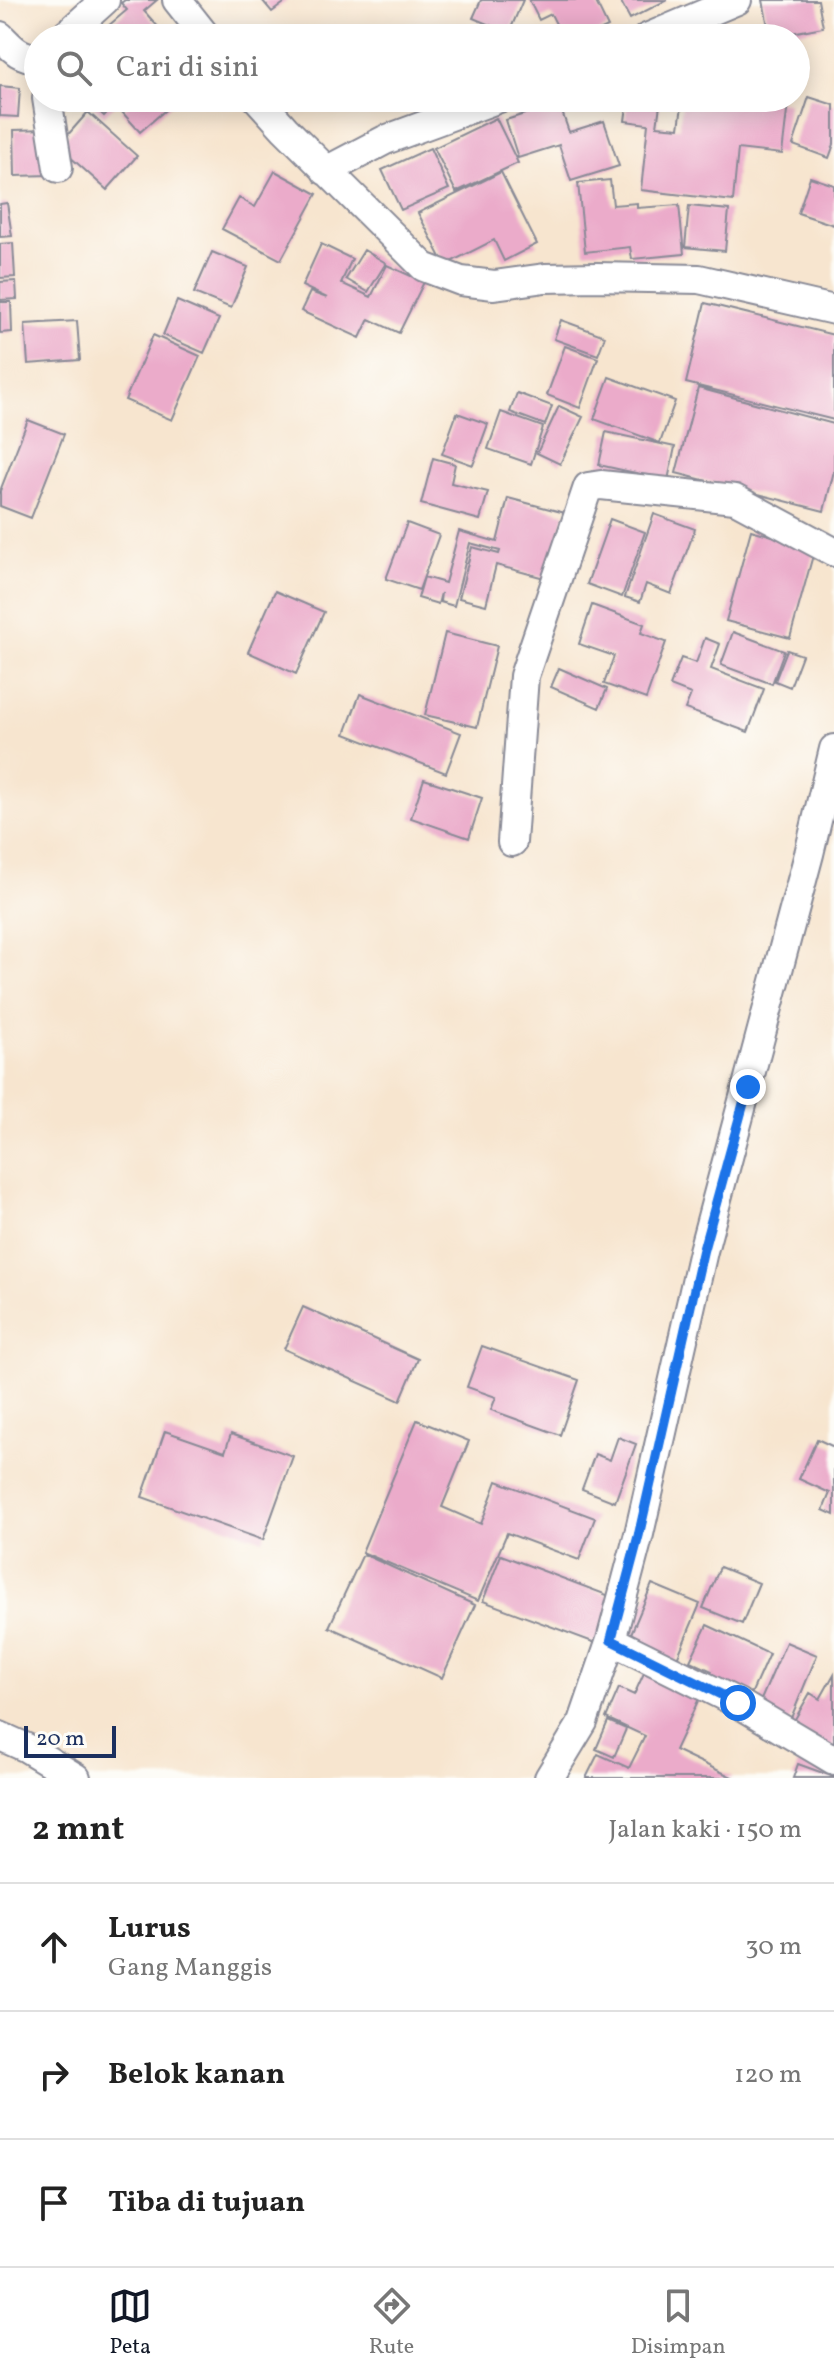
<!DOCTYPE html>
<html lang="id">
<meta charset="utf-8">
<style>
:root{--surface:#fff;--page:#f6f6f6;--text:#222;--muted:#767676;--line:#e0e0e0;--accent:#111827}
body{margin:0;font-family:Vollkorn,serif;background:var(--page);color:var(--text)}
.scale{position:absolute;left:24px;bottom:20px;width:92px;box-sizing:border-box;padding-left:8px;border:4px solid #1b2f5e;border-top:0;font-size:22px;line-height:28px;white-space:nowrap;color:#1b2f5e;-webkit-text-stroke:6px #fdfcf7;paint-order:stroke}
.stop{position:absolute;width:24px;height:24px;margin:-18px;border:6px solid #1a73e8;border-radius:50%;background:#fff}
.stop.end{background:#1a73e8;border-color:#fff;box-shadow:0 2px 8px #0008}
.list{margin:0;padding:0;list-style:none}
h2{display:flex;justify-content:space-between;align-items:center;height:104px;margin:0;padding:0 32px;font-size:34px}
h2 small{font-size:26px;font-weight:400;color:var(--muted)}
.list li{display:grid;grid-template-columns:52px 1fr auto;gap:24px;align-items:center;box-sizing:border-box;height:128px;padding:0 32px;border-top:2px solid var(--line)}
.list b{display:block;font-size:30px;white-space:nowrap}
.list p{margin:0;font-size:26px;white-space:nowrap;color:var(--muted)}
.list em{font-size:26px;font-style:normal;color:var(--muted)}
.icon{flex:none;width:44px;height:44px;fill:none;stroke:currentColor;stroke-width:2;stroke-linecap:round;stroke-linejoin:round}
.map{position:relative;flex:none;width:834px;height:1778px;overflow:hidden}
.search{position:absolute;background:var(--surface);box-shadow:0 4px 20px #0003;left:24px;right:24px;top:24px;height:88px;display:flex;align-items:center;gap:20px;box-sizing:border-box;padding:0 28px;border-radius:44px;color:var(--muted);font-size:30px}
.sheet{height:488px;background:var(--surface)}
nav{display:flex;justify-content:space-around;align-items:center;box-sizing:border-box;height:112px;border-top:2px solid var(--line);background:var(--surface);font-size:22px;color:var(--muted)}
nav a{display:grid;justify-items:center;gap:4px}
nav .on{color:var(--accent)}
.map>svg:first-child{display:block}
.building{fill:#ebabca}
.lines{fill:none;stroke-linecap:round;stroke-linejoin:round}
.minor-casing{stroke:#898a96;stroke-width:32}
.minor{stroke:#fff;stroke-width:28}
.route{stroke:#1a73e8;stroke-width:10}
</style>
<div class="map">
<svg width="834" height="1778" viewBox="0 0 834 1778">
<rect width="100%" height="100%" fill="#fdfcf7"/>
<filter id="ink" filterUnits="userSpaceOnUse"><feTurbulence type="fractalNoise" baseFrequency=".0125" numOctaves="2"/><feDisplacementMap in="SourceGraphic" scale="16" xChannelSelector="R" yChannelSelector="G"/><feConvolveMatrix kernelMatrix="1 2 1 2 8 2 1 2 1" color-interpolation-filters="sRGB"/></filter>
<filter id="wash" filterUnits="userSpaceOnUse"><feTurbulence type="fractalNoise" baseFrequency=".006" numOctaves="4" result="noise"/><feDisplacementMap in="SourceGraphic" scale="32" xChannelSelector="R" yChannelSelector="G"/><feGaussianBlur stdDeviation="1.8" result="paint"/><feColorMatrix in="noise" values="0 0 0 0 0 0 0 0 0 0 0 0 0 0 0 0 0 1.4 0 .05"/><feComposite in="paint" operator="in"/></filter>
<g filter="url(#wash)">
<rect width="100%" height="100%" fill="#f7e5cf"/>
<g id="blocks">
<!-- building -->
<path class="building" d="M125,0h32l-13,11 24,27h-74l33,-28 -6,-7z
M262,0h26l-16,12z
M481,0h42l-14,33 -36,-15z
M529,0h66l13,27 -24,11h-21l-12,-24 -12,6z
M620,0h47l-37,19z
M763,0h55l5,27 -53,10z
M523,30l4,8h-19z
M0,86l20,2 -2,29 -18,-1z
M809,97l25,8v39l-5,14 -36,-13z
M90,98h31l-17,18 -16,-15z
M123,98h56l-39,34 -19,-21 8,-6z
M428,98h24l2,3 -19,10z
M628,98h33l-4,28 22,2 4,-30h61l44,5 -6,51 -44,-5 -5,52 -92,-11 7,-66 -23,-3z
M559,103l10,29 35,-11 15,45 -48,15 -12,-36 -41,13 -12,-38z
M88,112l49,44 -30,34 -49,-44z
M496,118l22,45 -62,29 -22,-44z
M48,129l1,46 -34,1 -1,-46z
M430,148l19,41 -48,21 -19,-40z
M275,171l42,23 -36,66 -59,-31 17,-31 16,9z
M501,172l36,72 -33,17 -10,-21 -49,25 -27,-52z
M810,177l24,8v40l-36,-12z
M610,180l3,25 24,-2v5l42,-3 5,49 -52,5 -2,-12 -45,5 -7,-69z
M7,203l5,33 -12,1v-33z
M689,206l40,4 -4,41 -40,-4z
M13,243l2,34 -15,1v-34z
M321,244l31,15 -11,24 30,14 16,-32 37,17 -25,51 -30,-14 -9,19 -59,-27 9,-19 17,6 -25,-12z
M364,250l22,13 -18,29 -22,-13z
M212,252l36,15 -17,41 -37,-15z
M16,281l1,18 -17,1v-18z
M177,301l42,18 -15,34 -41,-18z
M0,302h11l1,30 -12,1z
M705,303l129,32v85l-148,-37z
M561,320l44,16 -7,19 -44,-16z
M77,321l3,39 -52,4 -3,-40z
M153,335l47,21 -28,64 -47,-20z
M565,346l33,12 -18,50 -33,-13z
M609,377l66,24 -15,42 -66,-24z
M698,388l136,36v47l-10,40 -148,-38z
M517,393l35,13 -7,19 -35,-13z
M559,406l24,11 -23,47 -23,-11z
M501,412l42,15 -12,37 -43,-15z
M457,413l31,11 -15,41 -31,-11z
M28,420l36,14 -33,84 -31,-12v-15z
M606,432l69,15 -7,33 -69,-15z
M433,458l22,6 -4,19 37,9 -8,28 -59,-16z
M508,498l57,15 -17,66 -52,-14 -10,40 -27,-7 13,-51 27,7 1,-3 -30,-8 -16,63 -14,-4 1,-9 -3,11 -20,-6 6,-21 21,6 14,-52 38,11z
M654,514l41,15 -24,65 -25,-10 -6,18 -15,-5z
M610,519l35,13 -23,65 -35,-13z
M407,523l32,12 -20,55 -33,-11z
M751,530l64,18 -25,90 -64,-17z
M275,591l49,21 -28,62 -48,-22z
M592,605l52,19 -3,9 25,9 -20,57 -42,-15 10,-28 -35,-12z
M733,632l51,19 -12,33 -51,-19z
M445,633l52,13 -20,81 -52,-12z
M705,638l15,6 -9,25 53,20 -16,43 -63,-23 6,-15 -21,-8 11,-28 15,5z
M787,650l15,5 -12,32 -15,-6z
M559,668l48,21 -8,19 -48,-21z
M360,694l101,39 -15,40 -101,-39z
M424,779l58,19 -13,40 -58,-20z
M303,1307l115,52 -18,42 -116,-52z
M482,1346l97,34 -19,55 -69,-25 5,-13 -29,-10z
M417,1420l52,21 -27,66 39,17 16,-43 98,37 -16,42 -72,-27 -29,68 -116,-49z
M165,1431l60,21 6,-18 62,22 -30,84 -121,-43z
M618,1437l18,7 -21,58 -33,-13 13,-35 15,6z
M817,1439l17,8v68l-11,-5 7,-17 -31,-14z
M363,1554l112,51 -33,73 -113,-51z
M501,1555l114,43 -17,46 -115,-43z
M720,1567l39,16 -17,41 -39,-16z
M652,1584l48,20 -25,59 -48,-20z
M707,1625l62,29 -20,45 -41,-19 4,-9 -22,-10z
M786,1642l31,13 -28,68 -32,-14z
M649,1662l55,26 -29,62 59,28h-148l12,-24 31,14 16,-32 -39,-18 13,-30 15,7z
M834,1674v76l-43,-24 19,-33 10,6z
M608,1721l18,8 -12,28 -18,-8z
M798,1764l36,13v1h-41z"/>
</g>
</g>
<g filter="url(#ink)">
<use href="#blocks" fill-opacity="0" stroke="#898a96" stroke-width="2"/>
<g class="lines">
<defs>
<path id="minor" d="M177,0l30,38
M0,36c13,13 19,21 38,22
M63,38l42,-38
M647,38l90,-38
M47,98l11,70
M257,98l28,31 139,138 37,14 33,4 51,-7 52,-1 102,2 135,31
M326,171l59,-31 114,-42
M512,842l12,-166 64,-189 13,-2 134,14 99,53
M611,1640l127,63 96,57
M0,1736l27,12 49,30
M549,1778l34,-56 28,-82 28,-106 64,-283 106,-397 25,-105"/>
</defs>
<!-- minor casing -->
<use href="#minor" class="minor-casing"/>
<!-- minor -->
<use href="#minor" class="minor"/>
</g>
</g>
<g class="lines" filter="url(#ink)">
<!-- route -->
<path class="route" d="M738,1703l-127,-63 28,-106 64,-283 45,-164"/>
</g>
</svg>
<div class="scale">20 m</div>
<div class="stop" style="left:738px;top:1703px"></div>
<div class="stop end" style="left:748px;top:1087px"></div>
<div class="search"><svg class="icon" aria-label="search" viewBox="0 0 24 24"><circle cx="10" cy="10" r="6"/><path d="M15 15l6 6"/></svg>Cari di sini</div>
</div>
<section class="sheet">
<h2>2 mnt<small>Jalan kaki · 150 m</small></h2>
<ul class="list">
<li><svg class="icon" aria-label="ahead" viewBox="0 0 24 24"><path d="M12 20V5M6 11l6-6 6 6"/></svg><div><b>Lurus</b><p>Gang Manggis</p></div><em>30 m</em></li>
<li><svg class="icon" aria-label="right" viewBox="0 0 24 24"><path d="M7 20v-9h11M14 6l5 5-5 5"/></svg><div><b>Belok kanan</b></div><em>120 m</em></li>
<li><svg class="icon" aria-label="arrive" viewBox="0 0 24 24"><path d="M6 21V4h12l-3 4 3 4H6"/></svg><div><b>Tiba di tujuan</b></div></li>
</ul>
</section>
<nav>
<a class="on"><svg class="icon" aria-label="map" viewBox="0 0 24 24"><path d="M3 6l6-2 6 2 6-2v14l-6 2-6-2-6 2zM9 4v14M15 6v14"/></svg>Peta</a>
<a><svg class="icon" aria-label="directions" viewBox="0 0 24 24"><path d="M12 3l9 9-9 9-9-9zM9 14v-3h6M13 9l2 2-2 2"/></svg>Rute</a>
<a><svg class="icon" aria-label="saved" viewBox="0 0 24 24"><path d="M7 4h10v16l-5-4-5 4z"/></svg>Disimpan</a>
</nav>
